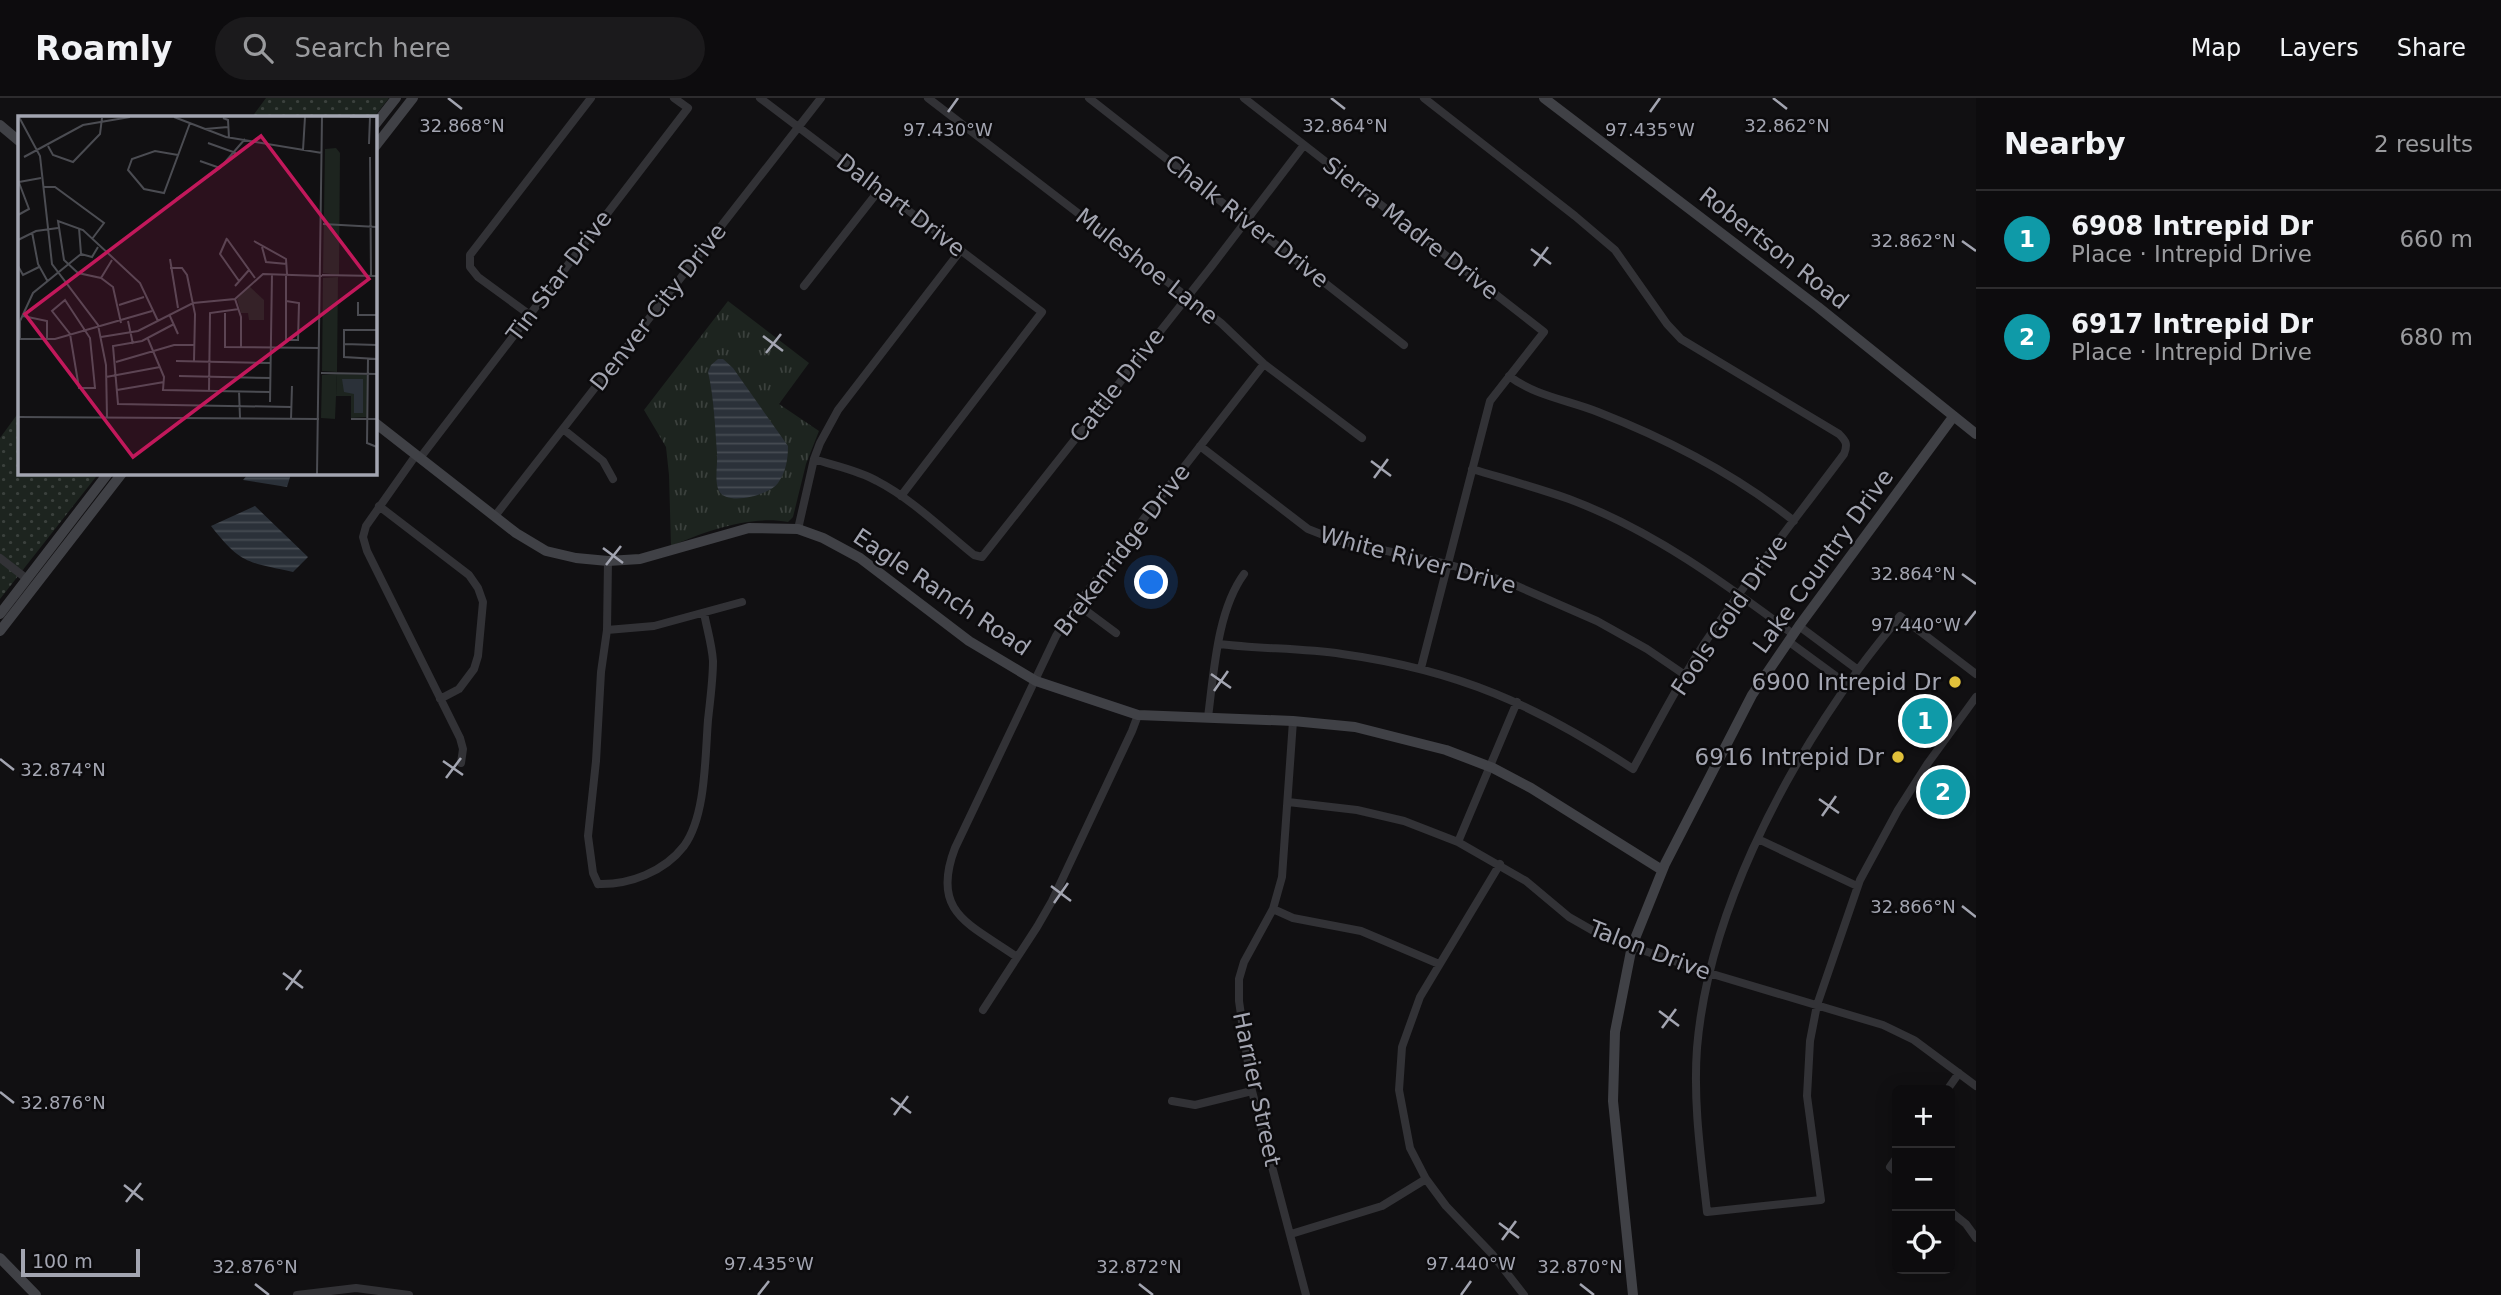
<!DOCTYPE html>
<meta charset="utf-8">
<style>
:root{--surface:#0d0c0e;--page:#1b1a1c;--text:#f1f3f6;--muted:#9a9b9e;--line:#2d2c2e;--accent:#db2777}
body{margin:0;font-family:"DejaVu Sans",sans-serif;background:var(--page);color:var(--text)}
.controls{position:absolute;right:21px;bottom:21px;display:grid;overflow:hidden;border-radius:10px;box-shadow:0 4px 18px #0003}
.controls button{width:63px;height:63px;display:grid;place-items:center;padding:0;border:0;border-bottom:2px solid var(--line);background:var(--surface);color:var(--text);font:35px sans-serif}
.scale{position:absolute;left:21px;bottom:18px;width:119px;box-sizing:border-box;padding-left:7px;border:4px solid #a3a5b1;border-top:0;font-size:19px;line-height:24px;white-space:nowrap;color:#a3a5b1;-webkit-text-stroke:5px #0c0b0d;paint-order:stroke}
.you{position:absolute;left:1152px;top:485px;width:24px;height:24px;margin:-18px;border:5px solid #fff;border-radius:50%;background:#1a73e8;box-shadow:0 0 0 10px #1a73e833}
.badge{display:grid;place-items:center;width:46px;height:46px;border-radius:50%;background:var(--accent);color:#fff;font-size:23px;font-weight:700}
.pin{position:absolute;translate:-50% -50%;border:4px solid #fff;box-shadow:0 2px 7px #0006}
.list{margin:0;padding:0;list-style:none}
h2{display:flex;justify-content:space-between;align-items:center;height:91px;margin:0;padding:0 28px;font-size:30px}
h2 small{font-size:23px;font-weight:400;color:var(--muted)}
.list li{display:grid;grid-template-columns:46px 1fr auto;gap:21px;align-items:center;box-sizing:border-box;height:98px;padding:0 28px;border-top:2px solid var(--line)}
.list b{display:block;font-size:26px;white-space:nowrap}
.list p{margin:0;font-size:23px;white-space:nowrap;color:var(--muted)}
.list em{font-size:23px;font-style:normal;color:var(--muted)}
.icon{flex:none;width:38px;height:38px;fill:none;stroke:currentColor;stroke-width:2;stroke-linecap:round;stroke-linejoin:round}
.map{position:relative;flex:none;width:1976px;height:1197px;overflow:hidden}
header{display:flex;align-items:center;gap:42px;box-sizing:border-box;height:98px;padding:0 35px;background:var(--surface);border-bottom:2px solid var(--line)}
header strong{font-size:33px}
nav{display:flex;gap:38px;margin-inline-start:auto;font-size:24px}
.search{width:490px;height:63px;background:var(--page);display:flex;align-items:center;gap:18px;box-sizing:border-box;padding:0 24px;border-radius:38px;color:var(--muted);font-size:26px}
main{display:flex}
aside{flex:1;background:var(--surface)}
.map>svg:first-child{display:block}
.grass{fill:url(#grass-dots)}
.park{fill:url(#park-tufts)}
.water{fill:url(#water-rules)}
.lines{fill:none;stroke-linecap:round;stroke-linejoin:round}
.street{stroke:#323236;stroke-width:8}
.secondary{stroke:#404146;stroke-width:10}
.ticks{fill:none;stroke:#a3a5b1;stroke-width:2.5}
.poi-dot{fill:#e0c03a;stroke:#0c0b0d;stroke-width:2.5}
.labels{text-anchor:middle;stroke-width:5;stroke-linejoin:round;paint-order:stroke}
.street-label{font-size:23px;fill:#a3a5b1;stroke:#0c0b0d}
.poi-label{font-size:23px;fill:#a3a5b1;stroke:#0c0b0d;text-anchor:end}
.inset-road{fill:none;stroke:#4b4c52;stroke-width:2}
.view{fill:#c2185b;fill-opacity:0.15;stroke:#c2185b;stroke-width:3.5}
.inset-edge{fill:none;stroke:#a3a5b1;stroke-width:3.5}
.ticks-label{font-size:18px;text-anchor:middle;fill:#a3a5b1;stroke:#0c0b0d;stroke-width:5;stroke-linejoin:round;paint-order:stroke}
</style>
<header>
<strong>Roamly</strong>
<div class="search"><svg class="icon" aria-label="search" viewBox="0 0 24 24"><circle cx="10" cy="10" r="6"/><path d="M15 15l6 6"/></svg>Search here</div>
<nav><a>Map</a><a>Layers</a><a>Share</a></nav>
</header>
<main>
<div class="map">
<svg width="1976" height="1197" viewBox="0 0 1976 1197">
<defs>
<pattern id="grass-dots" width="8" height="8" patternUnits="userSpaceOnUse" patternTransform="scale(1.75)"><rect width="8" height="8" fill="#1d241f"/><path d="M2 2h.1M6 6h.1" fill="none" stroke="#3b413d" stroke-width="1.8" stroke-linecap="round"/></pattern>
<pattern id="park-tufts" width="24" height="20" patternUnits="userSpaceOnUse" patternTransform="scale(1.75)"><rect width="24" height="20" fill="#1d241f"/><path d="M3 7l-1-3M5 7V3M7 7l1-3M15 17l-1-3M17 17v-4M19 17l1-3" fill="none" stroke="#3b413d"/></pattern>
<pattern id="water-rules" width="6" height="5" patternUnits="userSpaceOnUse" patternTransform="scale(1.75)"><rect width="6" height="5" fill="#2b3139"/><path d="M0 2.5h6" fill="none" stroke="#474c53"/></pattern>
</defs>
<rect width="100%" height="100%" fill="#111012"/>
<!-- grass -->
<path class="grass" d="M266,0h123l-15,19h-122z
M19,314v60l80,1 -99,126v-161z"/>
<!-- park -->
<path class="park" d="M728,203l81,62 -30,41 40,27 -13,33 -13,53 -5,5c-38,-7 -82,9 -117,24l-2,-71 -3,-28 -22,-37z"/>
<!-- water -->
<path class="water" d="M718,261h5l10,9 55,78c0,13 -2,26 -10,37 -7,11 -50,24 -59,8 -5,-10 -1,-27 -2,-38 -2,-27 -3,-55 -9,-81l3,-7z
M289,375l2,1 -4,13 -44,-7 6,-7z
M255,408l53,51 -15,15c-46,-10 -52,-8 -82,-46z"/>
<g class="lines">
<!-- street -->
<path class="street" d="M760,0l282,214 -141,184
M928,0l293,225 43,41 98,74
M1089,0l315,247
M1244,0l300,234 -54,69 -69,267
M804,188l76,-97
M530,217l-52,-38 -8,-10v-12l121,-157
M1509,278c26,20 59,24 89,36 69,27 137,62 196,109
M563,331l40,32 10,18
M1200,348l108,83 28,11 111,24 61,18 89,39 50,28 38,26
M416,357l-50,71 -3,11 4,14 93,187 3,11 -2,14
M420,360l268,-350 -14,-10
M814,361c21,7 44,11 63,22 35,18 66,49 97,74l8,2 229,-290 93,-122
M1472,371c33,10 66,19 97,30 83,31 154,83 224,135
M379,408l90,69 9,13 5,14 -5,54 -4,13 -15,20 -19,10
M495,418l326,-418
M798,431l16,-70 6,-16 18,-33 123,-160
M0,460l27,21
M1077,506l39,29
M1799,528l59,44
M607,532l47,-4 88,-24
M1788,543l60,44
M1219,546c41,5 82,4 123,10 116,16 194,51 291,115 23,-42 45,-85 71,-125 44,-66 93,-127 140,-190 4,-10 2,-13 -5,-20l-158,-95 -14,-15 -52,-74 -40,-34 -151,-118
M1976,576l-76,-58c-14,18 -29,36 -42,54 -77,106 -150,246 -161,378 -4,55 4,109 10,164l114,-12 -14,-104 3,-55 7,-36 43,-125 38,-70 30,-47 48,-66
M1208,619c6,-45 9,-106 36,-143
M1293,623l-11,156 -9,32 -29,53 -5,17v22l13,90 54,204
M1288,704l69,8 47,11 54,21 68,39 43,36 35,20 105,36 174,52 31,15 62,46
M1758,741l99,47
M1458,744l59,-140
M1500,766l-80,133 -18,50 -3,43 11,58 16,31 20,27 46,48 32,41
M598,786c31,1 66,-12 86,-38 22,-30 21,-89 24,-126 2,-19 5,-40 5,-59 -1,-16 -6,-32 -9,-48
M598,786l-5,-11 -5,-37 8,-75 5,-89 6,-42 1,-69
M1273,811l20,9 68,13 78,33
M1017,859c-47,-33 -87,-44 -62,-109l101,-212 16,-25 192,-247
M983,912l54,-83 15,-26 80,-170 6,-16
M1947,992l12,-17
M1172,1003l23,4 57,-14
M1897,1059l-7,10 7,6
M1950,1113l16,13 10,14
M1291,1136l91,-28 44,-27
M297,1197l59,-7 53,7"/>
<!-- secondary -->
<path class="secondary" d="M1544,0l274,209 158,127
M0,27l19,16
M374,28l22,-28
M374,50l39,-50
M374,324l142,111 30,18 30,7 32,3 32,-2 109,-31 49,1 25,9 37,20 109,83 67,40 102,34 155,6 62,6 91,23 47,18 38,20 131,82
M0,516l109,-142
M0,533l123,-159
M0,1160l36,37
M1633,1197l-20,-194 2,-69 17,-86 33,-82 87,-169 47,-69 154,-209"/>
</g>
<!-- ticks -->
<path class="ticks" d="M448,0l14,11M1331,0l14,11M1773,0l14,11M948,14l10,-14M1650,14l10,-14M1962,143l14,10M1531,151l20,15M1534,168l14,-19M763,238l20,15M766,255l15,-19M1371,363l20,15M1374,380l14,-19M603,450l20,15M606,467l15,-19M1962,476l14,10M1965,527l11,-14M1211,576l20,14M1214,593l14,-20M0,661l14,11M443,663l20,14M446,680l15,-20M1819,701l20,14M1822,718l14,-20M1051,788l20,15M1054,805l14,-20M1962,808l14,11M283,875l20,15M286,892l15,-20M1659,913l20,15M1662,930l14,-19M0,994l14,11M891,1000l20,15M894,1017l14,-19M124,1087l19,15M126,1104l15,-19M1499,1125l20,15M1502,1142l14,-19M255,1186l14,11M1139,1186l14,11M1580,1186l14,11M758,1197l11,-14M1461,1197l10,-14"/>
<!-- markers -->
<g class="poi-dot">
<circle cx="1955" cy="584" r="7"/>
<circle cx="1898" cy="659" r="7"/>
</g>
<g class="labels">
<!-- street labels -->
<g class="street-label">
<text transform="translate(901 107) rotate(37)" y="8">Dalhart Drive</text>
<text transform="translate(1247 123) rotate(38)" y="8">Chalk River Drive</text>
<text transform="translate(1411 130) rotate(38)" y="8">Sierra Madre Drive</text>
<text transform="translate(1774 150) rotate(38)" y="8">Robertson Road</text>
<text transform="translate(1147 168) rotate(38)" y="8">Muleshoe Lane</text>
<text transform="translate(559 178) rotate(-53)" y="8">Tin Star Drive</text>
<text transform="translate(658 209) rotate(-52)" y="8">Denver City Drive</text>
<text transform="translate(1117 287) rotate(-52)" y="8">Cattle Drive</text>
<text transform="translate(1122 452) rotate(-53)" y="8">Brekenridge Drive</text>
<text transform="translate(1418 462) rotate(15)" y="8">White River Drive</text>
<text transform="translate(1823 463) rotate(-54)" y="8">Lake Country Drive</text>
<text transform="translate(942 494) rotate(34)" y="8">Eagle Ranch Road</text>
<text transform="translate(1729 517) rotate(-56)" y="8">Fools Gold Drive</text>
<text transform="translate(1650 852) rotate(21)" y="8">Talon Drive</text>
<text transform="translate(1257 991) rotate(78)" y="8">Harrier Street</text>
</g>
<!-- poi labels -->
<g class="poi-label">
<text x="1941" y="592">6900 Intrepid Dr</text>
<text x="1884" y="667">6916 Intrepid Dr</text>
</g>
</g>
<!-- overview -->
<g transform="translate(18 18)">
<rect width="359" height="359" fill="#111012"/>
<path d="M318,32l4,5 -1,122 -16,-2 2,-124zM320,161l-1,95 -15,-1 1,-93zM319,258l-2,45 -14,-1 1,-43z" fill="#1d241f"/>
<path d="M231,170l15,14v20h-15l-1,-7h-7l-4,-14zM319,258l30,1v42l-16,1v-22h-15z" fill="#1d241f"/>
<path d="M324,263h21v34h-9v-19l-10,-2z" fill="#2b3139"/>
<path class="inset-road" d="M1,1l21,39 12,108 46,61 8,40 1,52M156,1l52,20 96,16M332,1h27M205,2l5,2 1,18M187,13l23,-2M190,27l28,10M351,28l1,-27M30,30l5,9 20,7 27,-28 2,-16M285,34l2,-33M160,39l-23,-4 -23,8 -4,11 16,19 20,4 26,-70M6,41l59,-32 47,-8M352,41l1,119M182,45l20,7M0,64l11,29 -11,6M1,66l22,-4M25,71h12l49,36 -12,16M158,83l44,-31 25,-29M305,108l54,3M61,112l2,26 11,3 6,-10M14,116l6,32 10,18M209,122l-7,16 19,27M209,123l28,39M0,124l18,-9 22,-3M236,125l32,18 1,15M244,131l4,15 21,2M152,143l8,49M0,150l5,9 16,-8M152,152h12l5,7 8,39 -1,47M268,158v66h12M304,159l55,1M83,162l11,-18M217,170l14,-16M217,183l6,18v30M47,184l25,38 5,50h-16l-9,-54 -18,-23zM268,185l13,2 -1,38M340,186v13h19M101,189l25,-8M207,197v34l94,1M151,198l9,20M5,200l24,5v18M110,205l5,23M103,207l-8,-36 -12,-9 -23,-5 -14,-13 -6,-39 25,9 57,53 18,38M156,208l-32,17 -29,5 5,58 173,3M359,214h-33v27l33,2M83,221l37,-6 55,-28 42,-4 28,-25 59,2M0,223h37l97,-28M2,223v-18l13,-28 48,-39M130,223l16,38 -1,13 107,2M326,228l33,1M350,243l-1,84 10,4M158,245l95,2M98,246l58,-17h20M303,257l56,1M161,260l92,2M88,261l54,-10M99,274l47,-8M191,275l1,-78 29,-4M221,275l1,27M252,286l2,-128M0,301l301,2M273,303l1,-33M333,303h26M299,358l5,-357"/>
<path class="view" d="M243,20l108,143 -236,178 -108,-143z"/>
<rect width="359" height="359" class="inset-edge"/>
</g>
<g class="ticks-label">
<text x="462" y="34">32.868°N</text>
<text x="1345" y="34">32.864°N</text>
<text x="1787" y="34">32.862°N</text>
<text x="948" y="38">97.430°W</text>
<text x="1650" y="38">97.435°W</text>
<text x="1913" y="149">32.862°N</text>
<text x="1913" y="482">32.864°N</text>
<text x="1916" y="533">97.440°W</text>
<text x="63" y="678">32.874°N</text>
<text x="1913" y="815">32.866°N</text>
<text x="63" y="1011">32.876°N</text>
<text x="769" y="1172">97.435°W</text>
<text x="1471" y="1172">97.440°W</text>
<text x="255" y="1175">32.876°N</text>
<text x="1139" y="1175">32.872°N</text>
<text x="1580" y="1175">32.870°N</text>
</g>
</svg>
<div class="controls">
<button>+</button>
<button>−</button>
<button><svg class="icon" aria-label="locate" viewBox="0 0 24 24"><circle cx="12" cy="12" r="6"/><path d="M12 2v4M12 18v4M2 12h4M18 12h4"/></svg></button>
</div>
<div class="scale">100 m</div>
<div class="you"></div>
<div class="pin badge" style="left:1925px;top:623px;background:#0f9aa8">1</div>
<div class="pin badge" style="left:1943px;top:694px;background:#0f9aa8">2</div>
</div>
<aside>
<h2>Nearby<small>2 results</small></h2>
<ul class="list">
<li><span class="badge" style="background:#0f9aa8">1</span><div><b>6908 Intrepid Dr</b><p>Place · Intrepid Drive</p></div><em>660 m</em></li>
<li><span class="badge" style="background:#0f9aa8">2</span><div><b>6917 Intrepid Dr</b><p>Place · Intrepid Drive</p></div><em>680 m</em></li>
</ul>
</aside>
</main>
